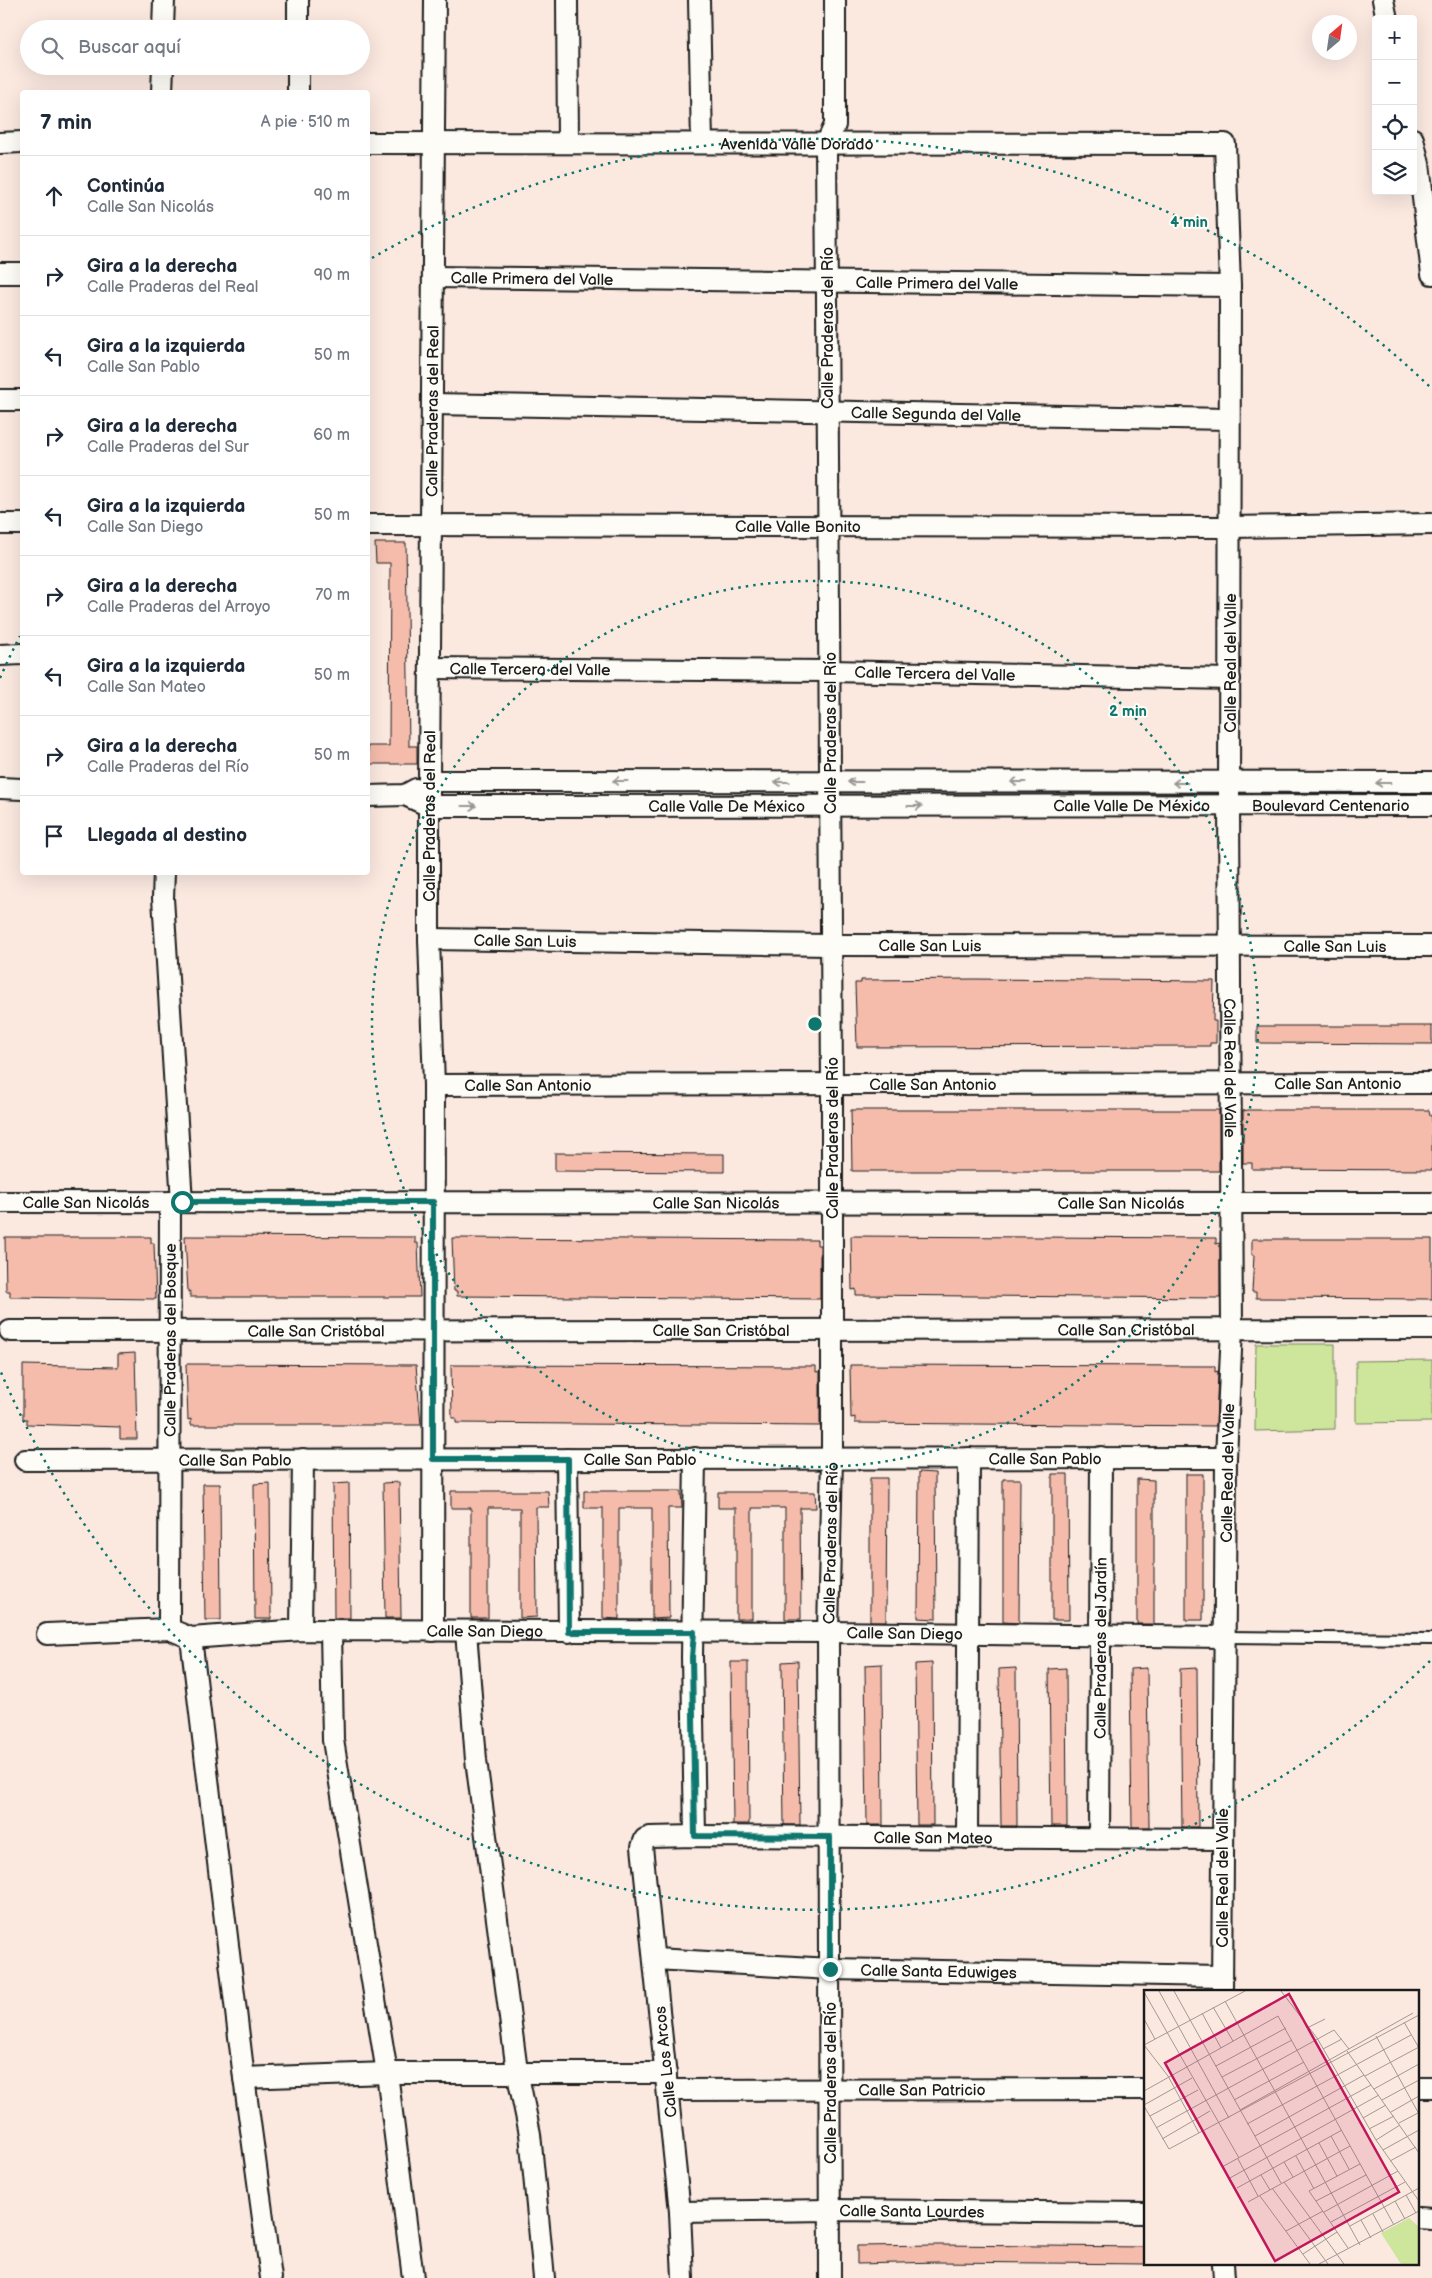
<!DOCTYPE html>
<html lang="es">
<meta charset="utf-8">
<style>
:root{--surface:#fff;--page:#f2f2f3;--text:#1f2937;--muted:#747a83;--line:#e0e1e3}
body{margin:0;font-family:"Balsamiq Sans",sans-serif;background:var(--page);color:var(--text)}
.controls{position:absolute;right:15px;top:15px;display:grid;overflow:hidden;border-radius:5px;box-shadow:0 5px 20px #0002}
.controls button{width:45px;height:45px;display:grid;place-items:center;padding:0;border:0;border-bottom:1px solid var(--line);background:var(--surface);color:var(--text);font:25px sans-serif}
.compass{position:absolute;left:1312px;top:15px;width:45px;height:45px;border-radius:50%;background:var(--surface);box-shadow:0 5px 20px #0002;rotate:29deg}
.stop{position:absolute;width:15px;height:15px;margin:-11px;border:4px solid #0f766e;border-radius:50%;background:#fff}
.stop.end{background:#0f766e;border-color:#fff;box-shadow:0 1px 5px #0008}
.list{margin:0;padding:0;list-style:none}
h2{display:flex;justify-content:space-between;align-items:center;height:65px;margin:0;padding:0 20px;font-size:21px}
h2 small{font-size:16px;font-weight:400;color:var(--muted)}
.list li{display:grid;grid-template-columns:32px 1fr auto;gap:15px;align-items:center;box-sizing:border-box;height:80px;padding:0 20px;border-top:1px solid var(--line)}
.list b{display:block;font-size:19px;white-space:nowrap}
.list p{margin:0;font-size:16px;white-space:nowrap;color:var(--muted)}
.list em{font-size:16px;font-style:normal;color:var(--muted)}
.icon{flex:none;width:28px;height:28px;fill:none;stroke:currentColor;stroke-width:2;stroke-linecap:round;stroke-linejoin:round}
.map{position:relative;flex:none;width:1432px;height:2278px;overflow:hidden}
.search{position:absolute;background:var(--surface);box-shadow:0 5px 20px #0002;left:20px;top:20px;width:350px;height:55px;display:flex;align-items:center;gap:12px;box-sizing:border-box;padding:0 18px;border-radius:28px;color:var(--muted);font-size:19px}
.panel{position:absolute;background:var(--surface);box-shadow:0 5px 20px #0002;left:20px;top:90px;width:350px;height:785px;border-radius:5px}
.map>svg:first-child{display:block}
.green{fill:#cde69c;stroke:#74815c}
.building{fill:#f5bcac;stroke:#1c1c1c}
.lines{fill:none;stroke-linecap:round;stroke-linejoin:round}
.service-casing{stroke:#1c1c1c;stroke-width:14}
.minor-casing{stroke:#1c1c1c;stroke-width:24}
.service{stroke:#fdfcf7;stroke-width:10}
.minor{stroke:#fdfcf7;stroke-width:20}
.oneway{stroke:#989794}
.route{stroke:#0f766e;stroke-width:6}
.ring{fill:none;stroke:#0f766e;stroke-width:2.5;stroke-dasharray:2.5 5}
.labels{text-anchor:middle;stroke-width:4;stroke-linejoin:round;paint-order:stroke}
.street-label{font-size:16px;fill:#1c1c1c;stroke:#fdfcf7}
.inset-road{fill:none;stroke:#a29792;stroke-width:1}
.view{fill:#c2185b;fill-opacity:0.15;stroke:#c2185b;stroke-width:2.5}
.inset-edge{fill:none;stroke:#1c1c1c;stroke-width:2.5}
.centre{fill:#0f766e;stroke:#fdfcf7;stroke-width:2.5}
.ring-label{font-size:15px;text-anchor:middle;font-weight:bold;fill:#0f766e;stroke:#fdfcf7;stroke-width:4;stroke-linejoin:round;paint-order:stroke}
</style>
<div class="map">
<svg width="1432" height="2278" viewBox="0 0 1432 2278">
<rect width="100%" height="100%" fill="#fbe9e0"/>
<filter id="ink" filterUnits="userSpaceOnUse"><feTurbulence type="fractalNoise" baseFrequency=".02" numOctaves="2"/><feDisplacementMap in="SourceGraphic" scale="10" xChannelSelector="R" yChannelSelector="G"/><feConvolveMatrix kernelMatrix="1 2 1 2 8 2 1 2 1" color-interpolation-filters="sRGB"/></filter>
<g filter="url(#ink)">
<!-- green -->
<path class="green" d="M1256,1344h79v85l-80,2z
M1432,1360v62l-76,1v-62z"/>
<!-- building -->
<path class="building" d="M375,543h31l3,203h8v18h-49v-18h21l1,-183h-14z
M974,979l240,2 -1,40h3v22h-6v3l-353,1 -2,-64h6v-3z
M1257,1026h175v18l-175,-1z
M851,1110h368v61h-367z
M1248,1110h181l1,6h2v54l-180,-1v-6h-9v-52z
M555,1153l169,1v18l-169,-1z
M185,1236l230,1v6h3l2,54h-230v-6l-2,1z
M851,1236l365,2v6l4,-1v55l-364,-3v-6l-4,1z
M5,1237h146v6h3l2,56 -146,-2v-6h-4z
M452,1238l365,2v5h3v54l-363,-3v-5h-3z
M1252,1239h180v60l-176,-1v-6h-4l2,-37h-2z
M135,1353l2,86h-17v-12l-93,-3v-5h-4v-54l95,2v-13z
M186,1364l230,1 5,60h-230v-6l-3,1z
M451,1365l365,1v6l4,-1v55l-364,-3v-5h-4z
M850,1365l365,1v6l3,-1 -2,55 -361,-3v-6l-4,1z
M919,1472l16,1 1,146 -18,-1z
M1052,1474h16l1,146h-17z
M1186,1474h17v146h-17z
M870,1478h17l-1,143h-16z
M1003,1479h17l-1,144 -16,-1z
M1137,1479l17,1v144h-17z
M399,1482l2,136h-16l-2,-135z
M270,1483l1,136h-16l-1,-135z
M349,1483l1,135h-16l-1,-134z
M203,1484h17l1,136h-16z
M451,1491h97l1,16h-13l1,110 -17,1v-110h-32v110h-17v-110h-20z
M584,1491h97l1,17h-14l1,110 -17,1v-111h-33v111l-16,-1v-110h-19z
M718,1492h97l1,16h-16l1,111h-16v-111h-33v111h-16v-111h-18z
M798,1661l2,164h-16l-2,-163z
M731,1662h17l1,162h-16z
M932,1663l1,162h-16l-2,-161z
M882,1664l1,161h-16l-2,-160z
M1016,1668l1,158h-16l-2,-157z
M1066,1668l1,158h-16l-2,-157z
M1147,1668l2,159h-17l-2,-158z
M1197,1668l1,159h-16l-2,-158z
M939,2245l207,2v17l-207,-2 -82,2v-18z"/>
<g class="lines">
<defs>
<path id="service" d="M1224,1637l208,2"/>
<g id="minor">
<path d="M567,0l1,143"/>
<path d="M699,0l3,143"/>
<path d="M1383,0l4,19"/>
<path d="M163,29l1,-29"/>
<path d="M298,29v-29"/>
<path d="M162,92l1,-26"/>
<path d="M298,92v-26"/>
<path d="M1413,139l6,25 13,110"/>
<path d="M0,143l22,-1"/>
<path id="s1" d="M368,143l857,1 5,142 -1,519 3,524 -6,129 -4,534"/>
<path d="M0,273h22"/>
<path id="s2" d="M433,277l797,9"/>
<path d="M0,400h22"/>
<path id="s3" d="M432,404l797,15"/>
<path d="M0,524h22"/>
<path id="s4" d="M368,525l861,2 203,-3"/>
<path d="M0,655l22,-1"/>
<path id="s5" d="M430,668l400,3 400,8"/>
<path d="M429,781l1003,1"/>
<path d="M0,788l22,1"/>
<path id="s6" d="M405,795l24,11 1003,-1"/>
<path d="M368,796l37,-1 11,-6"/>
<path d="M164,872l-1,26 19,304"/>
<path id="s7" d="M429,939l401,6 602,1"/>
<path id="s8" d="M434,1085l998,-2"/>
<path id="s9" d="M0,1202l1432,1"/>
<path id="s10" d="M10,1331l1422,-2"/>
<path d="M567,1459l2,173"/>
<path id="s11" d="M25,1460l1201,-2"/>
<path id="s12" d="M169,1629l1,-427"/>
<path d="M301,1630l2,-171"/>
<path d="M331,1630l2,110 54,333 26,205"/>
<path id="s13" d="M433,1631l1,-546 -5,-146v-158l6,-781"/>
<path d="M466,1631l10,129 41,311 13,63 14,144"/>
<path id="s14" d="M47,1634l122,-5 22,9 110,-8 527,2 396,5"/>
<path d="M191,1638l53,440 27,200"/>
<path d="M695,1836l-3,-179 3,-199"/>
<path d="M967,1838l2,-380"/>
<path id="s15" d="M1099,1838l2,-381"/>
<path id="s16" d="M655,1959l175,10 392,7"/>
<path d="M244,2078l143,-5h279"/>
<path d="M1418,2087h14"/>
<path id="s17" d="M668,2090l478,-1"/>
<path id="s18" d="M680,2212l150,-2 316,3"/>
<path d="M1418,2218l14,1"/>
<path d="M1223,2264l1,14"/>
<path id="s19" d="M683,2278l-3,-66 -38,-365 3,-8 5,-2 45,-1 526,3"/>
<path id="s20" d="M830,2278l-2,-646 4,-174v-374l-6,-940 9,-19v-125"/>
</g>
</defs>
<!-- service casing -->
<use href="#service" class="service-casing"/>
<!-- minor casing -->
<use href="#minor" class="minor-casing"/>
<!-- service -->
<use href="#service" class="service"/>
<!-- minor -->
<use href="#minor" class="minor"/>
</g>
<!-- one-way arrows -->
<defs><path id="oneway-shaft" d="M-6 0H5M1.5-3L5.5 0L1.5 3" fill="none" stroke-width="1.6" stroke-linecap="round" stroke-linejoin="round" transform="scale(1.25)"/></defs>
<g class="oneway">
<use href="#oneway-shaft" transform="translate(620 781) rotate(-180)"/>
<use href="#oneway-shaft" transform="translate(782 782) rotate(-180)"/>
<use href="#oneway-shaft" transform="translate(855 782) rotate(-180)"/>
<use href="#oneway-shaft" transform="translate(1018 782) rotate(-180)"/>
<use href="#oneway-shaft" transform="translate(1180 783) rotate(-180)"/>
<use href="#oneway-shaft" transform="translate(1383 783) rotate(180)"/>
<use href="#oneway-shaft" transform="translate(469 806)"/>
<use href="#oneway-shaft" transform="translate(915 806)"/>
</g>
</g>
<g class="lines" filter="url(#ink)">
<!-- route -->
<path class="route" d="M182,1202h251v257h135l1,173h125l-2,25 3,179 135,1v132"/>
</g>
<!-- distance rings -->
<g class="ring">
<circle cx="815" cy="1024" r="443"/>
<path d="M1430 1661A885 885 0 0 1 0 1370M0 678A885 885 0 0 1 20 636M372 258A885 885 0 0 1 1430 387"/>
</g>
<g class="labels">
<!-- street labels -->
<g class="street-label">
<text dy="6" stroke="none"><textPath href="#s1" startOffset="429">Avenida Valle Dorado</textPath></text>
<text dy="6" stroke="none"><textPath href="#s2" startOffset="99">Calle Primera del Valle</textPath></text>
<text dy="6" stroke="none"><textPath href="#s2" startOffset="504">Calle Primera del Valle</textPath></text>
<text transform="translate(827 328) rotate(-90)" y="6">Calle Praderas del Río</text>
<text dy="6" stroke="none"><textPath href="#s13" startOffset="1220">Calle Praderas del Real</textPath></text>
<text dy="6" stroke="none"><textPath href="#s3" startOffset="504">Calle Segunda del Valle</textPath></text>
<text dy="6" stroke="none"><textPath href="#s4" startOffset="430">Calle Valle Bonito</textPath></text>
<text transform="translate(1230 663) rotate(-90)" y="6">Calle Real del Valle</text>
<text dy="6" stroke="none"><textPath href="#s5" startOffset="100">Calle Tercera del Valle</textPath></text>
<text dy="6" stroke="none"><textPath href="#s5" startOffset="505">Calle Tercera del Valle</textPath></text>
<text transform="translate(830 733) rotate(-90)" y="6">Calle Praderas del Río</text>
<text dy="6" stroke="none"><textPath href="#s6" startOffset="729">Calle Valle De México</textPath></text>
<text dy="6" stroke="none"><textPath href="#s6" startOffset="928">Boulevard Centenario</textPath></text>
<text dy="6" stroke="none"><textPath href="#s6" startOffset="324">Calle Valle De México</textPath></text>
<text dy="6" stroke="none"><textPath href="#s13" startOffset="815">Calle Praderas del Real</textPath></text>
<text dy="6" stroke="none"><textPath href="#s7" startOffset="96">Calle San Luis</textPath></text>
<text dy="6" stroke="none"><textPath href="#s7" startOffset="501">Calle San Luis</textPath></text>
<text dy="6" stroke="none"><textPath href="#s7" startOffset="906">Calle San Luis</textPath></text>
<text dy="6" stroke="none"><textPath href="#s1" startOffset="1781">Calle Real del Valle</textPath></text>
<text dy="6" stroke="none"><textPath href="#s8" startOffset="904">Calle San Antonio</textPath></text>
<text dy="6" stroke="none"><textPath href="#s8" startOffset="94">Calle San Antonio</textPath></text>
<text dy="6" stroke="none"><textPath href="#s8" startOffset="499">Calle San Antonio</textPath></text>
<text transform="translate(832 1138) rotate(-90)" y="6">Calle Praderas del Río</text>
<text dy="6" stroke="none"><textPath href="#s9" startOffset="86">Calle San Nicolás</textPath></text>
<text dy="6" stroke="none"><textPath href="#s9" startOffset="716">Calle San Nicolás</textPath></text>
<text dy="6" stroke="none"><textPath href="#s9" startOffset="1121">Calle San Nicolás</textPath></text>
<text dy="6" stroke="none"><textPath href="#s10" startOffset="1116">Calle San Cristóbal</textPath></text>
<text dy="6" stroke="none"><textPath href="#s10" startOffset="711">Calle San Cristóbal</textPath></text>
<text dy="6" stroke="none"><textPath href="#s10" startOffset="306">Calle San Cristóbal</textPath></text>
<text dy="6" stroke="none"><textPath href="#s12" startOffset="289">Calle Praderas del Bosque</textPath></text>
<text dy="6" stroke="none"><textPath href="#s11" startOffset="615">Calle San Pablo</textPath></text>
<text dy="6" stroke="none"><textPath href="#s11" startOffset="1020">Calle San Pablo</textPath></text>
<text dy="6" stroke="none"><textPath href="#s11" startOffset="210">Calle San Pablo</textPath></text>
<text transform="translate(1227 1473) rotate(-89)" y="6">Calle Real del Valle</text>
<text dy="6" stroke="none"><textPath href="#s20" startOffset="735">Calle Praderas del Río</textPath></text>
<text dy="6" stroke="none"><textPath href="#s14" startOffset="440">Calle San Diego</textPath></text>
<text dy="6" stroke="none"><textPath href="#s14" startOffset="860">Calle San Diego</textPath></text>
<text dy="6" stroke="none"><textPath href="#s15" startOffset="190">Calle Praderas del Jardín</textPath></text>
<text dy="6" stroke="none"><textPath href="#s19" startOffset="730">Calle San Mateo</textPath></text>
<text transform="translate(1222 1878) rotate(-90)" y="6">Calle Real del Valle</text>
<text dy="6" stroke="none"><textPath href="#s16" startOffset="284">Calle Santa Eduwiges</textPath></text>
<text transform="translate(665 2062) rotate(-96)" y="6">Calle Los Arcos</text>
<text transform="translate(830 2083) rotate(-90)" y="6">Calle Praderas del Río</text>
<text dy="6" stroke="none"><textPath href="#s17" startOffset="254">Calle San Patricio</textPath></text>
<text dy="6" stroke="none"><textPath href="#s18" startOffset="232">Calle Santa Lourdes</textPath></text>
</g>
</g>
<!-- overview -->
<g transform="translate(1144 1990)">
<rect width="275" height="275" fill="#fbe9e0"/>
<path d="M265,228l10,9v37h-18l-20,-31z" fill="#cde69c"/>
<path class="inset-road" d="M15,1l70,127M30,1l107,192M137,1l36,47 59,102 43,61M0,2l95,166M81,11l135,244M69,17l20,34M58,23l19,35M0,29l11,20M260,32l15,26M165,37l16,-8M232,46l43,78M0,55l101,-54M0,55l24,31 31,57M179,59l19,-10M203,61l72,102M72,76l70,-38M221,86l54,-29M78,87l70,-37M230,99l45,-25M0,101l134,-75 116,209M90,110l70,-38M238,110l37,-20M0,115l48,-27M0,116l25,43 250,-134M96,120l173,-97M247,122l28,-16M6,126l48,-26M219,128l23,-13M255,133l19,-10M103,134l164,-89M12,138l178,-98 15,19M225,139l25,-13M111,146l109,-61M187,146l18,33M18,149l48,-28M232,150l24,-15M175,153l18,33M239,160l36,-20M152,166l18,33M94,169l20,37M246,171l26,-14M140,172l9,15M78,177l149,-82M117,185l9,15M86,188l149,-83M140,192l60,82M93,198l105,-58M128,198l56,76M262,205l10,18M116,206l50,68M172,211l50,-26M251,211l10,18M104,212l102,-56M180,222l74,-41M229,224l10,18M217,230l10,18M187,232l74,-40M206,236l69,-38M142,241l37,-20M204,258l-39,-57 51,-27M159,264l34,-22M175,274l100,-53"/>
<path class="view" d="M145,4l110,198 -124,69 -110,-198z"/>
<rect width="275" height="275" class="inset-edge"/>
</g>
<circle cx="815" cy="1024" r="8" class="centre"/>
<g class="ring-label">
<text x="1189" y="227">4 min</text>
<text x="1128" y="716">2 min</text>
</g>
</svg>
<div class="controls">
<button>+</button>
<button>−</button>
<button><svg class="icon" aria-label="locate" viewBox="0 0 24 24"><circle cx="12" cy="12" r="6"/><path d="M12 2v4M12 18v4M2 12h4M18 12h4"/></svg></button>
<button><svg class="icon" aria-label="layers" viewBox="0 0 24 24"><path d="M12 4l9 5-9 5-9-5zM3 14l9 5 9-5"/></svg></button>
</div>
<svg class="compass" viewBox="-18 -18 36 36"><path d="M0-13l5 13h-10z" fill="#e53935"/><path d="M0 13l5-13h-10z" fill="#747a83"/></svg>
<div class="stop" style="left:182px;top:1202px"></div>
<div class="stop end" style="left:830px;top:1969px"></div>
<div class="search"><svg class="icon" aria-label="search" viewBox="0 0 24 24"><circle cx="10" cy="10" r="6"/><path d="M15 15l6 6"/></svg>Buscar aquí</div>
<section class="panel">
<h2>7 min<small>A pie · 510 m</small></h2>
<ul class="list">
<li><svg class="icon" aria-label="ahead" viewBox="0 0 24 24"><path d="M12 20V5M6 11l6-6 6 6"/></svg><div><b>Continúa</b><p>Calle San Nicolás</p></div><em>90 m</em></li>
<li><svg class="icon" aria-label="right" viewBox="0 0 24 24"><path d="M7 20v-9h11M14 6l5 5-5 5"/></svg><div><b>Gira a la derecha</b><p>Calle Praderas del Real</p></div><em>90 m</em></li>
<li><svg class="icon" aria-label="left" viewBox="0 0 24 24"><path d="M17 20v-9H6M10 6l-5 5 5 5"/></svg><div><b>Gira a la izquierda</b><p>Calle San Pablo</p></div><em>50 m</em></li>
<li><svg class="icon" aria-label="right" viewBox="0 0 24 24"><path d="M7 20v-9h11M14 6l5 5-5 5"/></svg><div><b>Gira a la derecha</b><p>Calle Praderas del Sur</p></div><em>60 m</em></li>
<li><svg class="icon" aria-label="left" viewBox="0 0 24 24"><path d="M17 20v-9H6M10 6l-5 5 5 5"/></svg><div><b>Gira a la izquierda</b><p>Calle San Diego</p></div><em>50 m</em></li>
<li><svg class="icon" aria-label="right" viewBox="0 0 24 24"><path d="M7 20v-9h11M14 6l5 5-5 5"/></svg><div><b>Gira a la derecha</b><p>Calle Praderas del Arroyo</p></div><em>70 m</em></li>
<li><svg class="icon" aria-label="left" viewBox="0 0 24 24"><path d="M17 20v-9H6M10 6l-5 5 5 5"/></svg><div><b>Gira a la izquierda</b><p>Calle San Mateo</p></div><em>50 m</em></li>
<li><svg class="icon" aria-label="right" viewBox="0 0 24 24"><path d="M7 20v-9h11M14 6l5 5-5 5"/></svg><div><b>Gira a la derecha</b><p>Calle Praderas del Río</p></div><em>50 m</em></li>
<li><svg class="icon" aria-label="arrive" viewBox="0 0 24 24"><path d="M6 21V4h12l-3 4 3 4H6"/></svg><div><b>Llegada al destino</b></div></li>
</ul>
</section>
</div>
